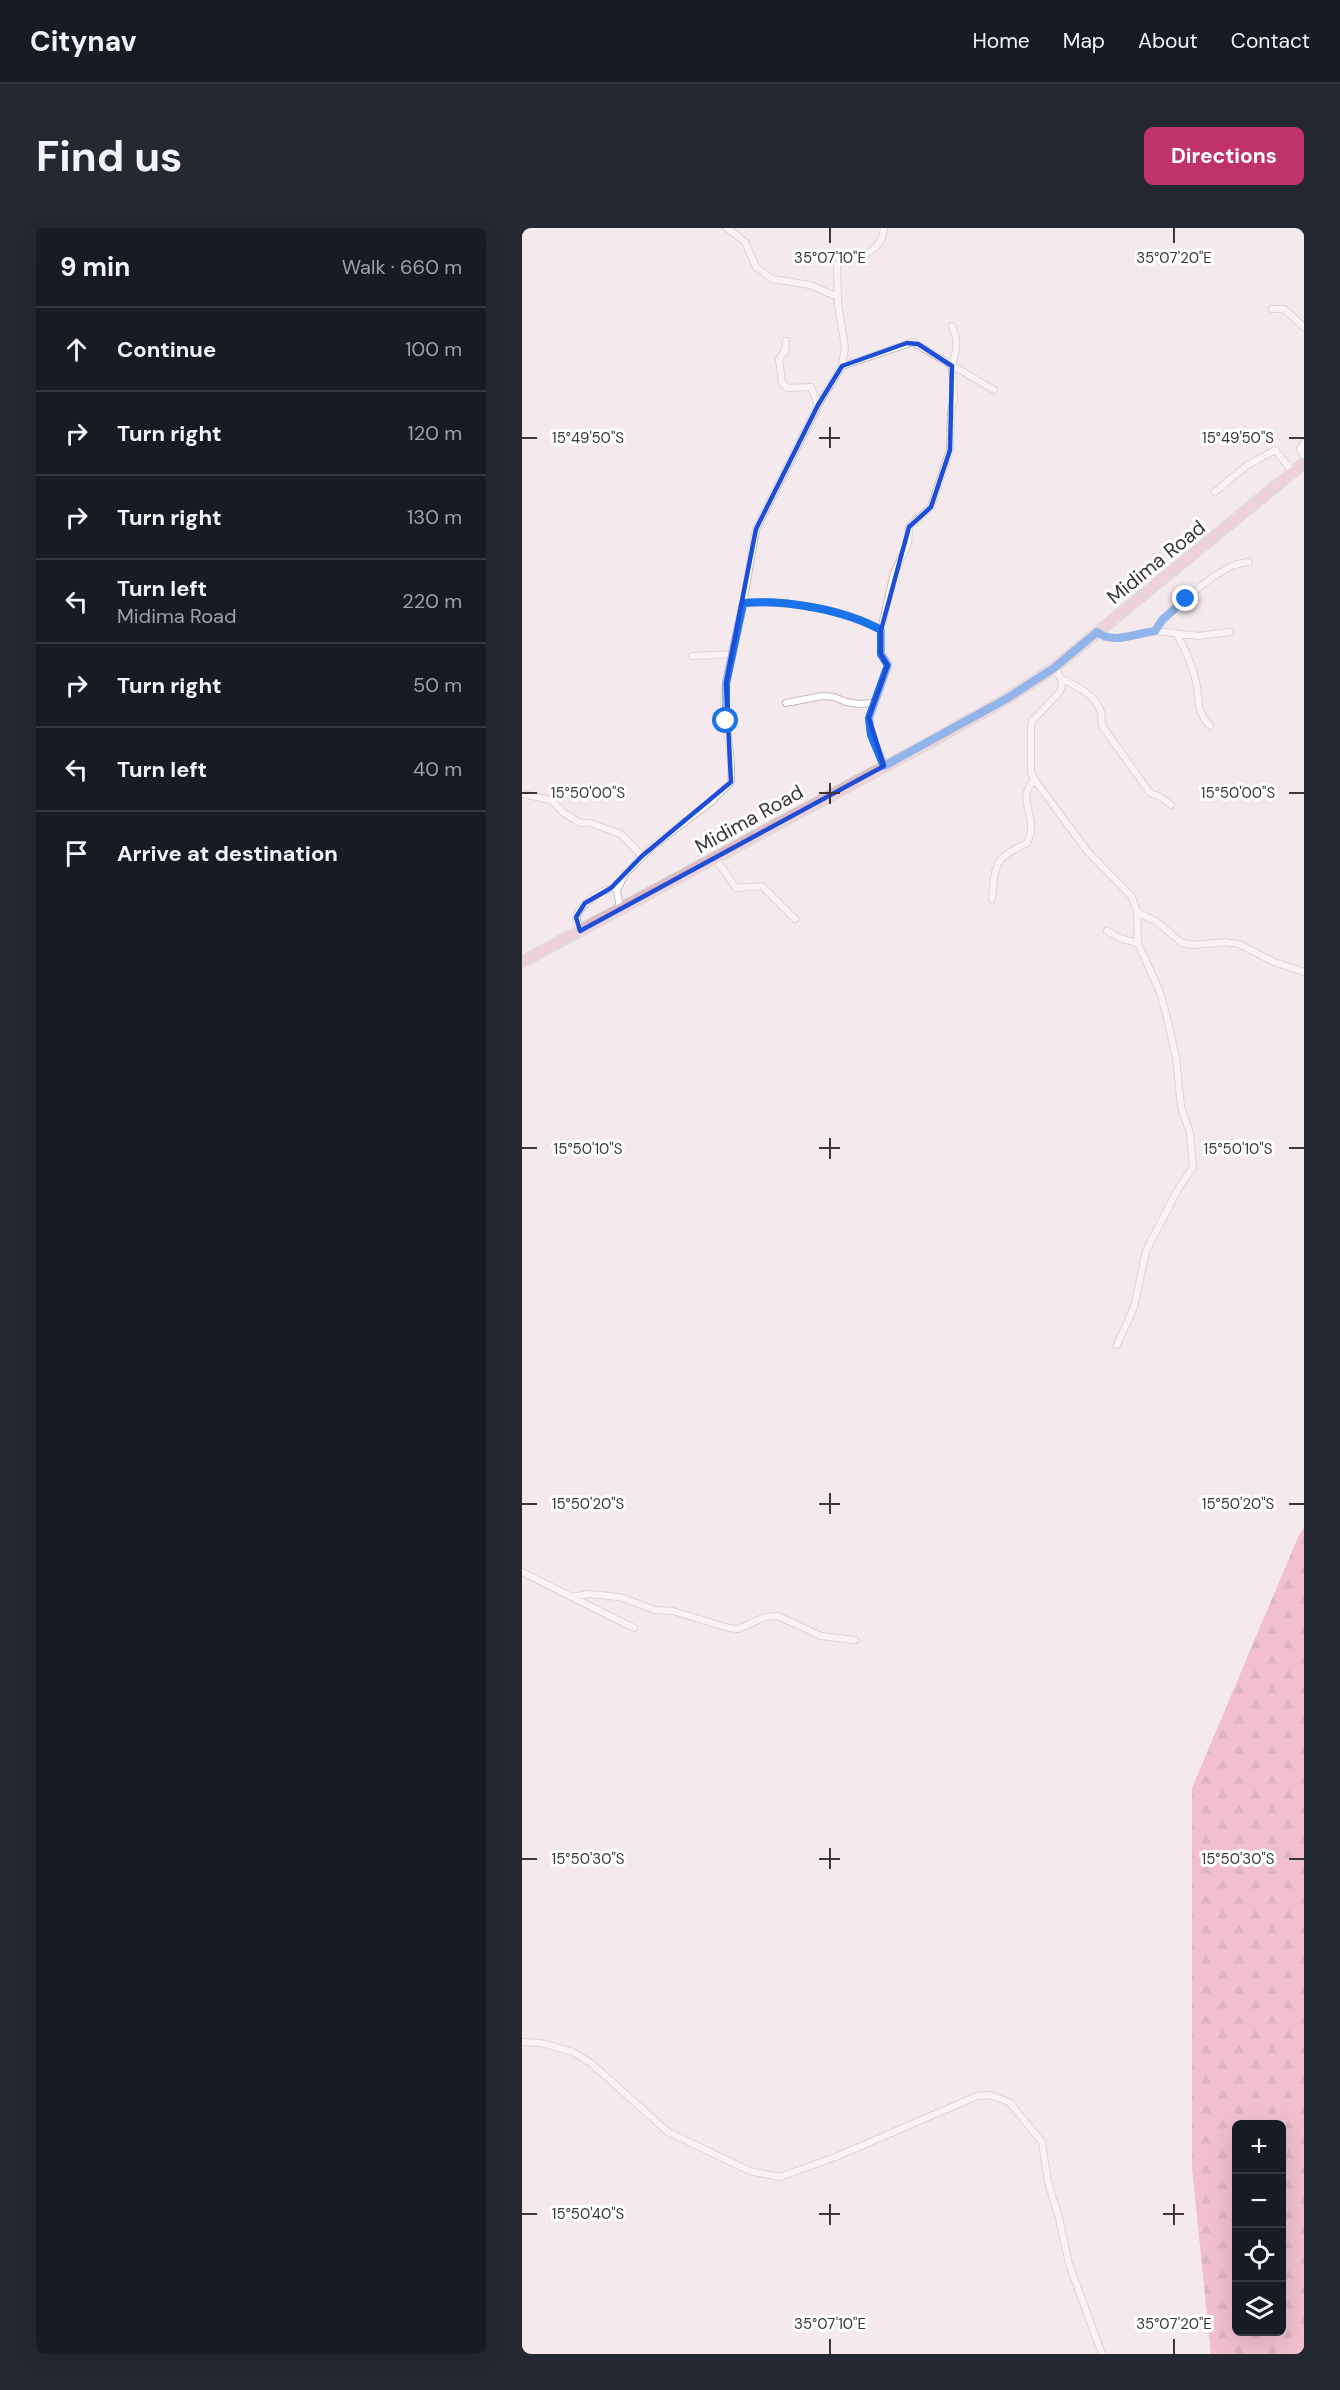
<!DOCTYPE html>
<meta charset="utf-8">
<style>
:root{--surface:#171b24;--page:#242831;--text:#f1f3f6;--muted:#9ea1a6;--line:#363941;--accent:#bf3368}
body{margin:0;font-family:"DM Sans",sans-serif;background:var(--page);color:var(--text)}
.controls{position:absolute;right:18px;bottom:18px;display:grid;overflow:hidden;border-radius:9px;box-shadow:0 6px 24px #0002}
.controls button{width:54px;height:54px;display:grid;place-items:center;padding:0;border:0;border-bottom:2px solid var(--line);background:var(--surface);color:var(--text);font:30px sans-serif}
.stop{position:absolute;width:18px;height:18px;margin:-14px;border:4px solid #1a73e8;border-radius:50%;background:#fff}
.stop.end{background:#1a73e8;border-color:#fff;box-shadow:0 2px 6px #0008}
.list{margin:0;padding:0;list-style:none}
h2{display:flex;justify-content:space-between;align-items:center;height:78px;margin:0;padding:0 24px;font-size:26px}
h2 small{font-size:20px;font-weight:400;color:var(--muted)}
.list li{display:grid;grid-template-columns:39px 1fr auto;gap:18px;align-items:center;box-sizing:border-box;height:84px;padding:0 24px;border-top:2px solid var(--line)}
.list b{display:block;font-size:22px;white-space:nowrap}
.list p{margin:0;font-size:20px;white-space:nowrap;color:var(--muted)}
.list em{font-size:20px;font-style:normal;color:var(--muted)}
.icon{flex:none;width:33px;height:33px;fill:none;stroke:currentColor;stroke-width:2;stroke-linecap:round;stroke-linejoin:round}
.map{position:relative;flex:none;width:782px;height:2126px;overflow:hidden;border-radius:9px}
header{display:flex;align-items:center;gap:36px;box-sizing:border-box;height:84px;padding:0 30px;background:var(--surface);border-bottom:2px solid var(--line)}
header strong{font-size:28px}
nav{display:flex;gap:33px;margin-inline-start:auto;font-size:21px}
.intro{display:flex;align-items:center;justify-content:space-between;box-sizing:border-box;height:144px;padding:0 36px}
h1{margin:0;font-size:42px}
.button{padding:15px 27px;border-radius:9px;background:var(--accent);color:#fff;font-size:21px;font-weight:700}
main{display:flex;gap:36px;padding:0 36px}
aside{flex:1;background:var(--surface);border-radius:9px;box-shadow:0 6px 24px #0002}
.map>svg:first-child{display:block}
.forest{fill:url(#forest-firs);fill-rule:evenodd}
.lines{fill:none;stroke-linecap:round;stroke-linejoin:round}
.street-casing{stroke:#c5bbbd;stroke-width:8}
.primary-casing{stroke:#cccbcb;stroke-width:13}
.street{stroke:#fff;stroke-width:6}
.primary{stroke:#e5b5c1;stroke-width:10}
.route{stroke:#1a73e8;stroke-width:8}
.marked{fill:none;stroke:#1d4ed8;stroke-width:4.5;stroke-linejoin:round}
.ticks{fill:none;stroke:#3b3738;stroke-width:2}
.labels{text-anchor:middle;stroke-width:6;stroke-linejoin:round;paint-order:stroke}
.street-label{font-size:20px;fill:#3b3738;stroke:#fff}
.ticks-label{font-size:15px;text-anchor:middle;fill:#3b3738;stroke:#fff;stroke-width:6;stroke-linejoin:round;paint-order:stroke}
</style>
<header>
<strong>Citynav</strong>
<nav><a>Home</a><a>Map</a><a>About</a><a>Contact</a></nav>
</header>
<div class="intro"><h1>Find us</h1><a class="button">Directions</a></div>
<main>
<aside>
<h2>9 min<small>Walk · 660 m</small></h2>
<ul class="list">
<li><svg class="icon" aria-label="ahead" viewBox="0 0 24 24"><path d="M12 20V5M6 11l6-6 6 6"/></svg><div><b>Continue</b></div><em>100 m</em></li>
<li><svg class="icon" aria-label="right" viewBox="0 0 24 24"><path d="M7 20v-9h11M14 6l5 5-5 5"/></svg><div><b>Turn right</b></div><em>120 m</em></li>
<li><svg class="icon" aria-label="right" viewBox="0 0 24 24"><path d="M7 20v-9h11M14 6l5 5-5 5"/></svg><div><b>Turn right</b></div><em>130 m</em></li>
<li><svg class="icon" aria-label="left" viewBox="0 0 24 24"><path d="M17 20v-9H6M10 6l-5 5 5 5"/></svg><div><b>Turn left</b><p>Midima Road</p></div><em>220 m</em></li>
<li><svg class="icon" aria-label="right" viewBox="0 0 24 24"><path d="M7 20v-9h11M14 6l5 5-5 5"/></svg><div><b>Turn right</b></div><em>50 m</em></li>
<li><svg class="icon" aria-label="left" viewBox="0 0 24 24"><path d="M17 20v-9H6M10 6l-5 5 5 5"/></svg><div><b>Turn left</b></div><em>40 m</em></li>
<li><svg class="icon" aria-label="arrive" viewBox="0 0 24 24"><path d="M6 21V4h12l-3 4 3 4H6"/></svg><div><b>Arrive at destination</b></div></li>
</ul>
</aside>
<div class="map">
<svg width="782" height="2126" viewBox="0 0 782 2126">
<defs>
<pattern id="forest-firs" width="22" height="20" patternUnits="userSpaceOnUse" patternTransform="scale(1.5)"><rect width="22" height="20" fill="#ee8ca8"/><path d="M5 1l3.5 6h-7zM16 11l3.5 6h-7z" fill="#c2738a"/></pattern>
</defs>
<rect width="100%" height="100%" fill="#f4e9ec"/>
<!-- forest -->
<path class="forest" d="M782,1300v826h-93l-19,-186v-380l107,-253zM714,1896h46v208h-46z"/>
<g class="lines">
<defs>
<path id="street" d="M205,0l18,14 11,25 16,12 38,6 28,12
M750,81h12l20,18
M264,113l-1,10 -6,8 3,23 5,6 24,-1 7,18
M320,138l71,-24 81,48
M782,215l-4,6 4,7
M693,264l31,-26 29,-16 18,22
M221,375c42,-4 102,7 138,27
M633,403c11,-18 59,-59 80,-66 4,-2 9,-2 14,-3
M575,404l6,5 18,1 36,-7 41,5 32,-4
M655,407c8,13 14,28 18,43 6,21 -1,31 15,48
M170,428l41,-2
M532,440c6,8 11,14 6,24l-28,29 -1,7v45l3,6 54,73 44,45 5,15 1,31 22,49 7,26 9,40 5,49 9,26 3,34 -16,24 -31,60 -12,56 -17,38
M540,451c15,7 31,15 38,30 3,6 0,12 3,18l47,66 11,4 10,8
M264,475l36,-7 12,1 12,5 13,2 15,-1
M362,538l-13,-31 -2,-17 19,-53 -7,-11v-24l13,-57 14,-29 1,-17 22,-20 19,-57 1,-37 3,-16 -2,-31 4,-16v-12l-4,-12
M0,566l29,6 13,13 16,10h10l31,11 21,22
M193,630l21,30 26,-2 33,33
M470,671c3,-36 2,-40 35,-56 2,-4 4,-10 4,-14 1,-20 -13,-30 3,-50
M98,681l-3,-19 8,-16 28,-28 58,-44 20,-20v-19l-7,-60 2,-20 15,-67 15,-87 62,-124 24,-39 3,-19 -7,-43 -1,-40c20,-7 45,-10 47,-36
M615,684l20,10 25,21 12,2 31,-3 14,2 35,18 30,10
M58,703l-4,-14c9,-17 23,-27 42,-30
M585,703l15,8 16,4
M0,1344l112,56
M51,1369l15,-3 32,3 35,13 18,1 56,17 9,1 27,-12 13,-1 43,20 34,4
M0,1814l19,1 32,9 19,12 76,68 82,39 30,6 58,-21 139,-60 12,-1 20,7 33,40 6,40 11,36 10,46 33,90"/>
<path id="primary" d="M0,734l412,-222 72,-41 48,-31 250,-205"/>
</defs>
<!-- street casing -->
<use href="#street" class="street-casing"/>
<!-- primary casing -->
<use href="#primary" class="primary-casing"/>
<!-- street -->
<use href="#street" class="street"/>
<!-- primary -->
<use href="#primary" class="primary"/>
</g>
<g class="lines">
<!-- route -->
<path class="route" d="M204,493v-38l17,-80c42,-4 102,7 138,27v24l7,11 -19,53 2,17 13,31 122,-67 48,-31 43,-36c16,13 39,1 58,-1l7,-11 24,-21"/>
</g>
<!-- marked area -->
<path d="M0 0H782V2126H0ZM385,115l11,1 34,22 -2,84 -19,57 -22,20 -28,103v24l7,11 -19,53 15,48 -304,165 -4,-14 9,-14 26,-15 31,-32 89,-74 -5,-99 30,-154 62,-124 24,-39z" fill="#f4e9ec" fill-opacity=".55" fill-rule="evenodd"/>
<path class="marked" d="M385,115l11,1 34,22 -2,84 -19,57 -22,20 -28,103v24l7,11 -19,53 15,48 -304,165 -4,-14 9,-14 26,-15 31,-32 89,-74 -5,-99 30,-154 62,-124 24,-39z"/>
<!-- ticks -->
<path class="ticks" d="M308,0v15M652,0v15M308,199v21M0,210h15M297,210h21M767,210h15M308,555v21M0,565h15M297,565h21M767,565h15M308,910v21M0,920h15M297,920h21M767,920h15M308,1265v21M0,1276h15M297,1276h21M767,1276h15M308,1620v21M0,1631h15M297,1631h21M767,1631h15M308,1976v21M652,1976v21M0,1986h15M297,1986h21M641,1986h21M308,2111v15M652,2111v15"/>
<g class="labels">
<!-- street labels -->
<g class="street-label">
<text transform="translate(634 334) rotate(-39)" y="7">Midima Road</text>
<text transform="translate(227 591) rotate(-29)" y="7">Midima Road</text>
</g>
</g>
<g class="ticks-label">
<text x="308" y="35">35°07'10"E</text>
<text x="652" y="35">35°07'20"E</text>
<text x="66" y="215">15°49'50"S</text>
<text x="716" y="215">15°49'50"S</text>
<text x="66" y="570">15°50'00"S</text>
<text x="716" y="570">15°50'00"S</text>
<text x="66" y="926">15°50'10"S</text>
<text x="716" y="926">15°50'10"S</text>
<text x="66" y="1281">15°50'20"S</text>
<text x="716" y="1281">15°50'20"S</text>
<text x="66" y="1636">15°50'30"S</text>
<text x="716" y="1636">15°50'30"S</text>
<text x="66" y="1991">15°50'40"S</text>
<text x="308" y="2101">35°07'10"E</text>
<text x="652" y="2101">35°07'20"E</text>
</g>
</svg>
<div class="controls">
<button>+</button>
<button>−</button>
<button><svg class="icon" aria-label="locate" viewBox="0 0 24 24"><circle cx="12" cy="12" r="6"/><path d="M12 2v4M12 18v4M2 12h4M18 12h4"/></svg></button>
<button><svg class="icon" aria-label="layers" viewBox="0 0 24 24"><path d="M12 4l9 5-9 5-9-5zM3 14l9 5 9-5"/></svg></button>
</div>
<div class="stop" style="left:204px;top:493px"></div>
<div class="stop end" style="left:664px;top:371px"></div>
</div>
</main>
